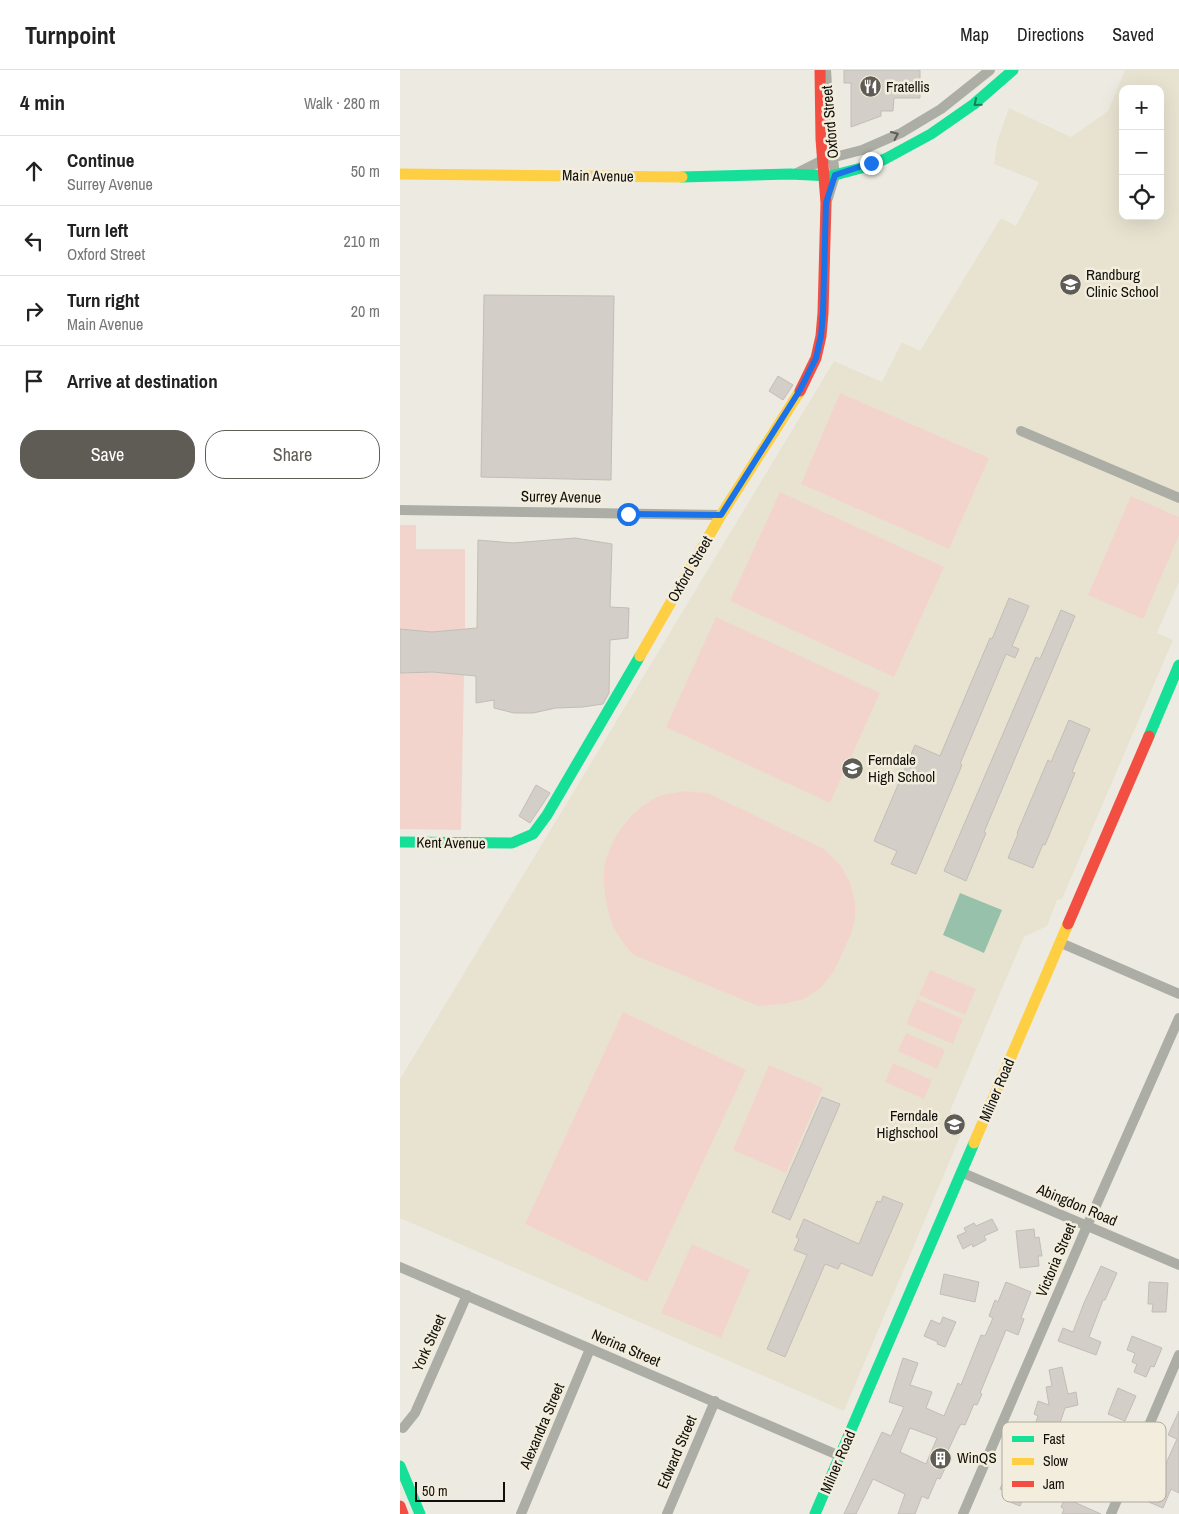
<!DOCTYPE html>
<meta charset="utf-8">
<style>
:root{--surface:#fff;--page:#f2f2f2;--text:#222;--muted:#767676;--line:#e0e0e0;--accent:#5e5c55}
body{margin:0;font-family:"Archivo Narrow",sans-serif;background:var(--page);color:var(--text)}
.controls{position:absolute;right:15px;top:15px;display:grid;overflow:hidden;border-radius:10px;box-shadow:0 5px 20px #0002}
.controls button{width:45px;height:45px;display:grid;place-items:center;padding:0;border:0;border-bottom:1px solid var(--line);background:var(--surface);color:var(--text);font:25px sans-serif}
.scale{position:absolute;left:15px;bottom:12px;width:90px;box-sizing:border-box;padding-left:5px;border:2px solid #110f0a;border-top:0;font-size:14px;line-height:18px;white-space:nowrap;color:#110f0a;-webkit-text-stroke:4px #f2eddc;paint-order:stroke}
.stop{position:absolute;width:15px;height:15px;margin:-11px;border:4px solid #1a73e8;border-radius:50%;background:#fff}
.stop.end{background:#1a73e8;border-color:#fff;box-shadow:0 1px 5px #0008}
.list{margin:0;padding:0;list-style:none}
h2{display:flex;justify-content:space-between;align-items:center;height:65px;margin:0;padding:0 20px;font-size:21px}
h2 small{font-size:16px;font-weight:400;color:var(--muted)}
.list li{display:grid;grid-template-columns:32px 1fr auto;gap:15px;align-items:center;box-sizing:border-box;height:70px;padding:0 20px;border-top:1px solid var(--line)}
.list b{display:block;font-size:19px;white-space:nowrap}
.list p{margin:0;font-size:16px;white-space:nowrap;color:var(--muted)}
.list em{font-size:16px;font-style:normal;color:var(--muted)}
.actions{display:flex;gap:10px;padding:15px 20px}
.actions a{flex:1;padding:11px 0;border:1px solid var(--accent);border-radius:20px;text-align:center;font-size:18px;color:var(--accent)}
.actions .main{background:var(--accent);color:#fff}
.icon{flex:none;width:28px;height:28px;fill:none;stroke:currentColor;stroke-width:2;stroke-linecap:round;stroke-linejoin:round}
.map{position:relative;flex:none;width:779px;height:1444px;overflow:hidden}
header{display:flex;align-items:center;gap:30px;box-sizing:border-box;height:70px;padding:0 25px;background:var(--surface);border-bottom:1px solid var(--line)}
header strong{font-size:24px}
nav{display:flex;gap:28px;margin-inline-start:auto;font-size:18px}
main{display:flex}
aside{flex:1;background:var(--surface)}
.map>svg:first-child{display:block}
.built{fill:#e8e3d1;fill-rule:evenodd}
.green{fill:#f2d4cd}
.water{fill:#98c1ab}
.building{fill:#d3cec8;stroke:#c2bdb7;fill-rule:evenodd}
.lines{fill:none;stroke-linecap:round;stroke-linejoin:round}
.street{stroke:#acaea6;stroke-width:10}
.fast{stroke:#16e098;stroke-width:11}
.slow{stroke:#ffcf43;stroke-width:11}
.jam{stroke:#f24e42;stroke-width:11}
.oneway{stroke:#148258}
.oneway2{stroke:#5e5e58}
.route{stroke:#1a73e8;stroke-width:6}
.labels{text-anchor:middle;stroke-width:5;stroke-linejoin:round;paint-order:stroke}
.poi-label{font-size:15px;fill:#110f0a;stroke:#f2eddc;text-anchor:start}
.street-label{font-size:15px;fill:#110f0a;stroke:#f2eddc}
.key{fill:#f2eddc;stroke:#aeaa9d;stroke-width:1}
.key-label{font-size:14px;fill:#110f0a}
</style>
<header>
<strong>Turnpoint</strong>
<nav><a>Map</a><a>Directions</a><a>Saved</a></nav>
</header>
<main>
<aside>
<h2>4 min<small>Walk · 280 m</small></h2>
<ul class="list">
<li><svg class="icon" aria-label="ahead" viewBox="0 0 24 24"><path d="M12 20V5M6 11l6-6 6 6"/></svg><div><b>Continue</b><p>Surrey Avenue</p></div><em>50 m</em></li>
<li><svg class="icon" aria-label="left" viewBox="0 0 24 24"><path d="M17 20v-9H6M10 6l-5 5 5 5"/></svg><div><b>Turn left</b><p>Oxford Street</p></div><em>210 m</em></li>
<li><svg class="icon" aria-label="right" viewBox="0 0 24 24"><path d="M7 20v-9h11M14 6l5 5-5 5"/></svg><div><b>Turn right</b><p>Main Avenue</p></div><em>20 m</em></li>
<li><svg class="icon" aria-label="arrive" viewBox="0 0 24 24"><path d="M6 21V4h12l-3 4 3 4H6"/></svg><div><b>Arrive at destination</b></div></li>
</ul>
<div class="actions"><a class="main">Save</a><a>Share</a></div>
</aside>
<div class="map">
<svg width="779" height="1444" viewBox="0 0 779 1444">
<rect width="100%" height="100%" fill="#edeae1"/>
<!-- built -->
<path class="built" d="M725,0h54v512l-22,51 16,7 -111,259 -5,1 -10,26 -23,11 -74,174 12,21 -118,279 -444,-193v-139l434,-718 48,21 20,-40 18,9 81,-133 15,8 23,-44 -45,-18 3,-22 12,-34 62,29 37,-26zM723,19h37v127h-37z"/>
<!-- green -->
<path class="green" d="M440,323l149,65 -40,91 -148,-65z
M380,422l164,75 -50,110 -164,-76z
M731,426l48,21v18l-36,84 -55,-24z
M0,455h16v24h49v80l-33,3 -32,-3z
M316,547l164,76 -50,110 -164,-76z
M14,602h19l31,3 -3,155 -61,-1v-156z
M284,721l24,2 116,56 17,17 9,17 5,18v18l-4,15 -17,37 -13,17 -17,11 -20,5 -26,2 -124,-51c-10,-10 -18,-21 -23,-34 -5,-15 -8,-34 -7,-50 3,-29 27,-63 54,-74 8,-4 18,-4 26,-6z
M530,900l46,19 -11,26 -46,-20z
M517,929l46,20 -10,25 -47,-20z
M223,942l123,58 -99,212 -122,-58z
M506,963l39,17 -8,19 -39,-18z
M493,993l39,17 -8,19 -39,-17z
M369,995l54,23 -37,85 -53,-23z
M292,1174l58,26 -29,68 -60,-25z"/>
<!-- water -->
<path class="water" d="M560,823l42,17 -18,43 -41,-18z"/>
<!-- building -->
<path class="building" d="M444,0h76v28h-26l-1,13h-12v5l-30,11v-44h-7z
M84,225l130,1 -3,184 -130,-3z
M378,306l15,9 -10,15 -14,-9z
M175,468l37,6 -2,63 19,1 -1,30 -18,2 -1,53 -6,11 -20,3 -27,1 -23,5h-19l-20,-5v-8l-18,3v-27l-43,-4 -33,1v-44l32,3 45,-4 1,-88 35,3z
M609,528l20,8 -17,40 7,3 -4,9 -9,-4 -46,110 2,1 -46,109 -25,-10 6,-13 -23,-10 41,-96 25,11 50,-118 2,1z
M661,540l14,6 -91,216 2,1 -20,48 -22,-10 92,-214 4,2z
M669,650l21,9 -18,43 3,1 -30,72 -2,-1 -10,24 -25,-10 10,-24 -1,-1 31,-73 3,2z
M136,715l14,8 -20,30 -11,-7z
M422,1027l18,7 -50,116 -18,-8z
M483,1126l20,8 -31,72 -31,-13 -3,6 -13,-5 -40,93 -18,-8 40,-94 -13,-5 5,-11 -3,-2 8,-18 55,25 18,-43 4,1z
M592,1149l6,11 -14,6 2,4 -13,7 -1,-3 -9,5 -6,-13 9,-4 -2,-4 10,-5 2,3z
M634,1159l1,9 4,-1 3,19h-4l1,10 -19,2 -4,-37z
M701,1196l16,7 -12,27h-2l-14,37 12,5 -5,13 -38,-14 5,-13 10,4 11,-29z
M544,1204l35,8 -4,20 -35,-8z
M606,1212l25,10 -10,26 3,1 -6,16 -12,-5 -26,63 2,1 -5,11 -3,-1 -9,21 -4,-1 -3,5 -11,24 4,2 -11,24 -3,-1 -9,21 -6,-3 -7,18h-17l7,-20 -32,-15 -17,35h-12l38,-82 9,4 13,-29 -15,-5 14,-44 15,5 -8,22 22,7 -6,16 18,8 14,-33 3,2 20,-50 4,1 8,-18 -4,-2 6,-16 3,2zM510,1358l27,10 -11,26 -26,-12z
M749,1212l19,1 -2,29h-14l1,-8h-5z
M543,1247l13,5 -11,25 -8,-3 1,-2 -14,-6 7,-16 9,4z
M732,1266l30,12 -8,19 -3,-1 -5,11 -12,-5 3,-8 -5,-2 3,-9 -8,-3z
M662,1297l6,27 8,-2 2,13 -13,3 -10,30 -7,-2 -10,31 4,2 -4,9 -6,-2 -12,30 -10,-4 4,-7 -14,-6 6,-14 2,1 12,-26h-2l4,-14 8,3 8,-23 -4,-2 4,-13 11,4 -3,-18 6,-1 -3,-16z
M718,1318l18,8 -11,25 -17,-7z
M779,1341v82l-8,-4 -8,19 -19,-8 14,-32 5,2 14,-31 -9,-4z
M665,1428l36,16h-39l2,-5 -3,-2z"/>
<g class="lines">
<!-- street -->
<path class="street" d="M426,0l4,65 5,40 -7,23
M397,103l26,-13 39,-10 39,-17 40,-24 49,-39
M621,361l158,67
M0,440l321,5
M661,873l118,51
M563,1103l216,92
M0,1197l440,189
M3,1358l12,-15 52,-118
M121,1444l69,-165
M267,1444l48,-113
M563,1444l124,-288 92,-208
M711,1444l68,-159"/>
<!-- fast -->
<path class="fast" d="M282,107l108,-3 41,2 30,-8 24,-9 46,-25 43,-30 39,-34
M749,666l30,-71
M0,772l112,1 21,-9 14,-19 93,-159
M0,1396l20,48
M415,1444l159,-371"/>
<!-- slow -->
<path class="slow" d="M0,104l282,3
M240,586l81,-141 79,-124
M574,1073l94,-219"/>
<!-- jam -->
<path class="jam" d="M400,321l16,-33 5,-22 2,-23 3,-110 -5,-64 -1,-69
M668,854l81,-188
M0,1436l3,8"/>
</g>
<!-- one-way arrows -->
<defs><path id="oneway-chevron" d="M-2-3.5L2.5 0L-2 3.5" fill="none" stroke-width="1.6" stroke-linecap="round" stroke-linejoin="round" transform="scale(1.25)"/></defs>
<use class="oneway" href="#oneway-chevron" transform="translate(577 33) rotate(140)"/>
<use class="oneway2" href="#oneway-chevron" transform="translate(495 65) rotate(-24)"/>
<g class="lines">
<!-- route -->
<path class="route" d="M228,444l93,1 79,-125 16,-32 5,-22 2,-23 3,-110 9,-28 36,-12"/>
</g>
<!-- icons -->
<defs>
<symbol id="restaurant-disc" viewBox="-11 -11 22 22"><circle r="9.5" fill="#5e5c55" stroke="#f2eddc"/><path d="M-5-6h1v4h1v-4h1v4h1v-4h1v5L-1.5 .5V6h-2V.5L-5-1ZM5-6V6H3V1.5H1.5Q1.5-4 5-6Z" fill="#fff"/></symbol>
<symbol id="school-disc" viewBox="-11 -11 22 22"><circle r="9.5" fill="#5e5c55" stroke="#f2eddc"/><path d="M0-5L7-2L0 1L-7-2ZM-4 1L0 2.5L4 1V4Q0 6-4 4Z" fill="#fff"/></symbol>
<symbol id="building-disc" viewBox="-11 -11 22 22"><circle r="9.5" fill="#5e5c55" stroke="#f2eddc"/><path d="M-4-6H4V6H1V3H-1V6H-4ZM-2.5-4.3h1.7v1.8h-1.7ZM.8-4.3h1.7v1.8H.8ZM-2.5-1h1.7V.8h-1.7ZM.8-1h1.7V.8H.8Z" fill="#fff"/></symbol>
</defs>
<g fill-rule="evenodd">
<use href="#restaurant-disc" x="458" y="4" width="25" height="25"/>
<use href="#school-disc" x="658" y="202" width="25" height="25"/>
<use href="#school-disc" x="440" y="686" width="25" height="25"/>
<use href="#school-disc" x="542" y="1042" width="25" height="25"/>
<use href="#building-disc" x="528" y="1376" width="25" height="25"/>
</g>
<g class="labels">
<!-- poi labels -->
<g class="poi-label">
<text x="486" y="22">Fratellis</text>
<text x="686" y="210">Randburg<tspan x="686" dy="17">Clinic School</tspan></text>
<text x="468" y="695">Ferndale<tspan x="468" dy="17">High School</tspan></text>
<text x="538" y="1051" text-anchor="end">Ferndale<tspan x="538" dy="17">Highschool</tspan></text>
<text x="557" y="1393">WinQS</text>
</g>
<!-- street labels -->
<g class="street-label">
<text transform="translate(430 52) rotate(-95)" y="5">Oxford Street</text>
<text transform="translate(198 106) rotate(1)" y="5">Main Avenue</text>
<text transform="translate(161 427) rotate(1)" y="5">Surrey Avenue</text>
<text transform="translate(290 499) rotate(-60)" y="5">Oxford Street</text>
<text transform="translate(51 773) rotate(1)" y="5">Kent Avenue</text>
<text transform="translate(597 1020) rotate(-67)" y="5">Milner Road</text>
<text transform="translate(677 1135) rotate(23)" y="5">Abingdon Road</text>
<text transform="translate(656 1190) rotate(-67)" y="5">Victoria Street</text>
<text transform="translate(29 1273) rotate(-66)" y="5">York Street</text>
<text transform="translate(226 1278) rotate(23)" y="5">Nerina Street</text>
<text transform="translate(142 1356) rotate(-67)" y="5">Alexandra Street</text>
<text transform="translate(277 1382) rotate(-67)" y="5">Edward Street</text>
<text transform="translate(438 1392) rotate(-67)" y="5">Milner Road</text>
</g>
</g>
<!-- legend -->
<rect x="602" y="1352" width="164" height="80" rx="8" class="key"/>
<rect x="612" y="1366" width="22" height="6" fill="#16e098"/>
<rect x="612" y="1388" width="22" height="7" fill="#ffcf43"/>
<rect x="612" y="1411" width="22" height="6" fill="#f24e42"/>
<g class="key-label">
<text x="643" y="1374">Fast</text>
<text x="643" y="1396">Slow</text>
<text x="643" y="1419">Jam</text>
</g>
</svg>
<div class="controls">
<button>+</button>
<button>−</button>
<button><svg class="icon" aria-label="locate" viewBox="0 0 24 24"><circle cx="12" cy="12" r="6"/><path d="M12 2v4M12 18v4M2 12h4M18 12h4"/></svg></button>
</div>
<div class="scale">50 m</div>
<div class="stop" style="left:228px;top:444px"></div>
<div class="stop end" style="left:471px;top:93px"></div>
</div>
</main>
